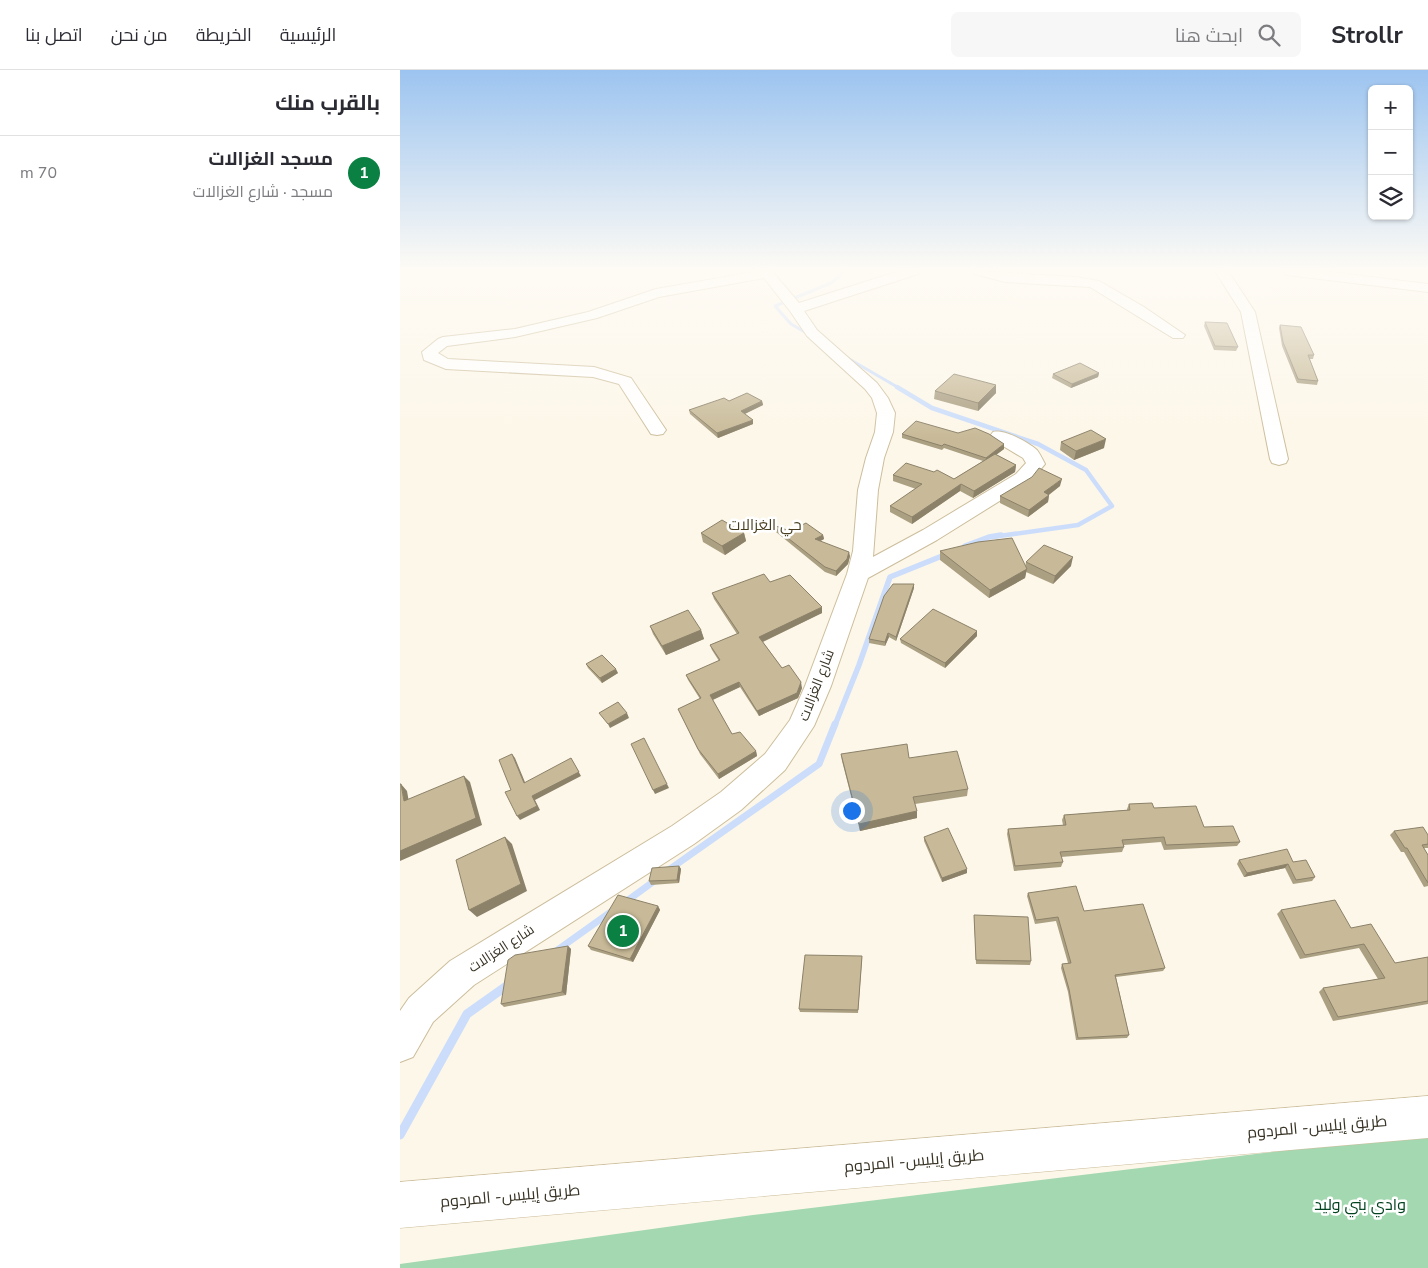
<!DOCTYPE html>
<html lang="ar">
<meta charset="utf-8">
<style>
:root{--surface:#fff;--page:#f7f7f7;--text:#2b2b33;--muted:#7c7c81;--line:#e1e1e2;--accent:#0b8043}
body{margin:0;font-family:"Nunito Sans",Cairo,sans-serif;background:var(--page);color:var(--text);direction:rtl}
.controls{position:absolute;right:15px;top:15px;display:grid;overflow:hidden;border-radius:8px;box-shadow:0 1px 4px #0004}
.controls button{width:45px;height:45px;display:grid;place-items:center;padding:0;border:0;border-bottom:1px solid var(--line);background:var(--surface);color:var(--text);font:25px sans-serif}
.you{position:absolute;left:451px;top:740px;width:18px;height:18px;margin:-12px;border:4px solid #fff;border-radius:50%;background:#1a73e8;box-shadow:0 0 0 8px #1a73e833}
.badge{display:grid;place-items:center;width:32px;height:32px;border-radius:50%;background:var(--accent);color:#fff;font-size:16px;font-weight:700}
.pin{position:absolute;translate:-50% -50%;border:2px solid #fff;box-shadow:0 1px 5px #0006}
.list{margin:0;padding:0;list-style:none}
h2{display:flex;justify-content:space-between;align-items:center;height:65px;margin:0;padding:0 20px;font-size:21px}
h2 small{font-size:16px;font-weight:400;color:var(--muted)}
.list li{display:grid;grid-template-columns:32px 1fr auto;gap:15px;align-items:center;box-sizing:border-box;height:75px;padding:0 20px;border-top:1px solid var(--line)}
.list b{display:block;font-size:19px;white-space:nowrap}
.list p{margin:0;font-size:16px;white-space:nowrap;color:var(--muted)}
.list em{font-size:16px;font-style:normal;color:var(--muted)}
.icon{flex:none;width:28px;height:28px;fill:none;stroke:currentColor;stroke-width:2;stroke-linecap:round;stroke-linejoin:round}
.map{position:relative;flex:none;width:1028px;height:1198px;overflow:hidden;direction:ltr}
header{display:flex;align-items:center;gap:30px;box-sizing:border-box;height:70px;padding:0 25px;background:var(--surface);border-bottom:1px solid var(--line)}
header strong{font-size:24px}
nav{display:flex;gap:28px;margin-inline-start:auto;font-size:18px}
.search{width:350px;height:45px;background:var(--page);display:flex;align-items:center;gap:12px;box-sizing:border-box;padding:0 18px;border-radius:8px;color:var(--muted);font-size:19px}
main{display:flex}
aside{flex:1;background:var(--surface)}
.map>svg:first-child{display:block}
.forest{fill:#a3d8b1}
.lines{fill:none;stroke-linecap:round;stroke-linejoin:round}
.stream-far4{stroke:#cbddfb;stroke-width:3}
.stream-far3{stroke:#cbddfb;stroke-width:4.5}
.stream-far2{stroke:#cbddfb;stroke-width:5.5}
.stream-far1{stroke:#cbddfb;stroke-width:7}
.stream{stroke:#cbddfb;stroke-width:9}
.minor-casing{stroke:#ccbe9c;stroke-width:2}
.highway-casing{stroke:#ccbe9c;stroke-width:1}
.minor{fill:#fff;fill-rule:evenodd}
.highway{fill:#fff;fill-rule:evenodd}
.wall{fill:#aca083}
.shaded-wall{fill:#8c826a}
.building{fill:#c8ba98;stroke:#8c826a}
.labels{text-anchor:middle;stroke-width:5;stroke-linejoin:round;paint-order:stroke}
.street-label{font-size:14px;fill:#393426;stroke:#fff}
.neighbourhood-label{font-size:15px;fill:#473c1d;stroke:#fff}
.near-street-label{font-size:16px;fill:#393426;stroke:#fff}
.near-park-label{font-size:16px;fill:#024320;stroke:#fff}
</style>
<header>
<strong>Strollr</strong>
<div class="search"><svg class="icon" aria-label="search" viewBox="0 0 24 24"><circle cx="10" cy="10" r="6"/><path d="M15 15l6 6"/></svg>ابحث هنا</div>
<nav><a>الرئيسية</a><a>الخريطة</a><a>من نحن</a><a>اتصل بنا</a></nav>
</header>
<main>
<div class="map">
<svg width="1028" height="1198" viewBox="0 0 1028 1198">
<rect width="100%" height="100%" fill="#fdf7e9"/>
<!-- forest -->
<path class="forest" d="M1028,1063v135h-1028v-4l353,-49z"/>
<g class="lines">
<!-- stream-far4 -->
<path class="stream-far4" d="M410,265l-19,-11 -16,-18 56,-23 14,-12
M444,286l55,32"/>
<!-- stream-far3 -->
<path class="stream-far3" d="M497,317l35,21 106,36 48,26 26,36 -34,19 -86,12"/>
<!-- stream-far2 -->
<path class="stream-far2" d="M565,476l24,-9 12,-2
M435,655l24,-60 31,-88 57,-23"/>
<!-- stream-far1 -->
<path class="stream-far1" d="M270,799l149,-105 16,-40
M224,833l33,-24
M156,881l56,-40"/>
<!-- stream -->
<path class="stream" d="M0,1065l67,-121 41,-29"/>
<defs>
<path id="minor" d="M359,201h13l27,32 100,-32h20l-1,3 -114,37 13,19 60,53 11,15 7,15 -2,19 -9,26 -6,32 -5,67 50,-27 93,-56 10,-11 -3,-5 -30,-18 -3,-4 3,-4c11,-3 35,10 44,18 3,4 6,10 8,14l-15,18 -93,58 -69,38 -37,108 -17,40 -29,44 -44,40 -47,34 -220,141 -41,37 -20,35 -13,5v-51l9,-13 41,-37 222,-135 49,-34 44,-38 25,-34 15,-34 42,-112 6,-23 5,-61 8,-32 9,-26 2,-19 -5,-15 -7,-9 -58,-53 -17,-25 -26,-33 -105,19 -62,21 -82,19 -68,9 -9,7 10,6 146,8 37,11 35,52 -3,4 -6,1 -6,-1 -32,-50 -26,-7 -147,-8 -22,-9 -2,-8 16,-13 5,-2 72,-8 73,-17 68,-23z
M574,201l102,6 23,4 45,26 41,28 -2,3h-10l-83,-51 -85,-5 -30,-8z
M815,201h13l27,41 33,147 -2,4 -7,2 -7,-2 -2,-4 -29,-147z
M881,201h41l106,13v8l-141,-17z"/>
<path id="highway" d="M1028,1026v42l-1028,90v-46z"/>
</defs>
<!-- minor casing -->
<use href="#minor" class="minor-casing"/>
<!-- highway casing -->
<use href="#highway" class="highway-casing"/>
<!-- minor -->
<use href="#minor" class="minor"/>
<!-- highway -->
<use href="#highway" class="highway"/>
</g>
<!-- wall -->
<path class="wall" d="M805,252l33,25 -2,4 -22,-1 -10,-24z
M880,255l34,30 -1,4h-4l9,22 -1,4 -20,-2 -15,-37 -3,-18z
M699,303l-1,4 -27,11 -19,-10 1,-4z
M535,321l61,2 -18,18 -44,-12z
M329,331h33l1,4 -18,9 8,6v4l-35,14 -28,-24 -1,-4z
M502,364l102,15 -8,6 20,10 -1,7 -42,26 -13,-7 -48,33 -22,-12v-6l26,-17 -23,-8v-6l61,4 29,-18 -39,-13 -2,2 -40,-12z
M661,372l43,6 -30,12 -14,-10z
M660,416l-11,9 -1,7 -20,15 -28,-14v-7z
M375,458l15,3 33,4 1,4 -4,2 30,15 -2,8 -12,12 -11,-4 -49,-40z
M301,463h43l2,8 -21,14 -22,-13z
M540,481l85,16 1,-5 45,4 -18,18 -27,-12 -1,6 -36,20 -49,-38z
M370,512l52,31 -59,29 19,26 20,20 -4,10 -39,18 -19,-29 -27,13 19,34 24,17 1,5 -38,23 -19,-25 -22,-45 22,-10 -12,-19 -2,-5 33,-14 -7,-11 -2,-5 27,-11 -23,-35 -2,-6z
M514,518l-18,53 -7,-4 -4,9 -16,-3v-4z
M250,556l51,4 3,9 -38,16 -13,-21z
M577,561v5l-32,32 -44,-25 -1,-4z
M186,594l32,9 -16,10 -14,-15z
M441,684l68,4 59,31 -1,7 -52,8 2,14 -57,13 -18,-70z
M729,734l25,4 86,34 -3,4 -73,4 -3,-8 -37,3v2l-2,5 -61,5 2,5 -2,5 -47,4 -7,-37 1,-5 55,-4 -1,-5 2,-5 63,-5v-1z
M994,761l34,4v13h-4l4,7v31l-4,1 -20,-35h-3l-11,-17z
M524,767l43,36 -25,9 -18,-41z
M839,790l54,2 22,15 -3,4 -19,3 -8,-16 -41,9 -7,-13z
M279,796l2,3 -2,14 -28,2 -2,-4z
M628,823l56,18 81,57 -2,3 -47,6 13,58 -2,3 -51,2 -8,-48 -7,-24 1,-4 6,-1 -12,-42 -21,3 -8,-28z
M258,836l2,4 -27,52 -42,-12 -3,-4z
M881,840l70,18 44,35 33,-6v47l-95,17 -14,-29 4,-4 55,-9 -19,-31 -59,11 -23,-45z
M574,845l57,46 -1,4 -54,-1z
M168,876l3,3 -5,46 -62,12 -3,-3z
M462,886v4l-4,53 -58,-1 -1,-3z"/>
<!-- shaded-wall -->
<path class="shaded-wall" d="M699,303l-1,4 -27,11 1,-4z
M596,315v8l-18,18v-8z
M362,331l1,4 -21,10 -1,-4z
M353,350v4l-35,14 -1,-5z
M706,369l-2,9 -30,12 2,-9z
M604,374v5l-18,13v-4z
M616,395l-1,7 -42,26 1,-7z
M662,409l-2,7 -17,13 1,-7z
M561,414l-1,7 -48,33v-7z
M649,425l-1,7 -20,15 1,-7z
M344,463l2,8 -21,14 -3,-9z
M423,465l1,4 -9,5v-5z
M449,482l1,4 -2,8 -12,12v-5z
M673,487l-2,9 -18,18 2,-8z
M627,499l-2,9 -36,20 1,-8z
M514,514v4l-18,53v-4z
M422,537v6l-62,30 -1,-6z
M301,560l3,9 -38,16 -4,-9z
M577,561v5l-32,32v-5z
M488,563l1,4 -4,9v-4z
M216,599l2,4 -16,10 -2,-5z
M339,612l1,5 -28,13 -2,-5z
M401,612l1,6 -4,10 -39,18 -2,-5z
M227,643l2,5 -19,10 -2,-4z
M356,681l1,5 -38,23 -1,-5z
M112,684l3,4 12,29 -3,-4z
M171,688l10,18 -46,24 5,10 -20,10 -3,-4 15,-20z
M64,706l6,6 12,43 -82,36v-10z
M1,714l6,7 3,17 -6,-7z
M267,714l2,4 -14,6 -2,-4z
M517,741v7l-57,13 -1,-7z
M105,767l7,7 15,47 -50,26 -8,-7z
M888,794l-3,4 -41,9 3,-4z
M279,796l2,3 -2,14 -2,-3z
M567,799v4l-25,9v-4z
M258,836l2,4 -27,52 -3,-3z
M168,876l3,3 -5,46 -4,-3z"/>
<!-- building -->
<path class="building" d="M805,252l22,1 11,24 -23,-1z
M880,255l21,2 13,28h-6l10,26 -20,-2 -15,-37z
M680,293l19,10 -27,11 -19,-10z
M554,304l42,11 -18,18 -43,-12z
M347,323l15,8 -21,10 12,9 -36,13 -28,-23 35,-12 5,3z
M516,351l42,12 17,-5 14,6 15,10 -18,14 -42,-14 -2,2 -40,-12z
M691,360l15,9 -30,12 -15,-9z
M595,384l21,11 -42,26 -13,-7 -49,33 -22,-11 32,-22 -29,-9 13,-12 28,9 3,-2 17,9z
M639,398l23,11 -18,13 5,3 -20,15 -29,-14 32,-19z
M322,450l22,13 -22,13 -21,-13z
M406,453l17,12 -8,4 34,13 -2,7 -11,12 -11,-4 -50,-39 1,-2 14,5z
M612,468l15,31 -37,21 -50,-39 38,-9z
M644,475l29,12 -18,19 -29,-14z
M364,504l6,8 20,-7 32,32 -63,30 23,31 7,-3 12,17 -4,11 -40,18 -18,-29 -29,13 22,39 8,-2 16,19 -38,23 -20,-25 -20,-40 23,-11 -15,-23 34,-15 -10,-15 29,-12 -27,-40z
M493,514h21l-18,53 -8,-4 -3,9 -16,-3 15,-43z
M533,539l44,22 -32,32 -45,-24z
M288,540l13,20 -39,16 -12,-20z
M202,585l14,14 -16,9 -14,-14z
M218,632l9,11 -19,11 -9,-11z
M244,668l23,46 -14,6 -22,-46z
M507,674l2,14 48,-7 11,38 -55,8 4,14 -58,13 -18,-70z
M112,684l12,29 47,-25 8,14 -47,24 5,10 -20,10 -12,-24 6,-2 -12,-30z
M64,706l12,42 -76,33v-67h1l3,17z
M752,733l2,5 42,-2 8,21 29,-1 7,16 -74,3 -2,-8 -42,3 2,7 -64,5 3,10 -48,4 -7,-37 58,-4 -2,-10 66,-5 -1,-6z
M1023,757l5,8v9l-6,1 6,10v28l-21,-35h-2l-11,-17z
M548,758l19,41 -25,9 -18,-41z
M105,767l16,47 -52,26 -13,-50z
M887,779l6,13 13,-2 9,17 -19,3 -8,-16 -41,9 -8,-13z
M279,796l-2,14 -28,1 3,-13z
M676,816l8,25 59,-7 22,64 -50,7 14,60 -51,3 -9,-49 -7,-25 9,-1 -13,-46 -22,3 -8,-27z
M218,825l40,11 -28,53 -42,-13z
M935,830l16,28 20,-4 24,39 33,-6v44l-90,16 -15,-29 62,-10 -21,-34 -59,11 -24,-45z
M574,845l54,2 3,44 -55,-1z
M168,876l-6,46 -61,12 7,-44 7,-5z
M405,885l57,1 -4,54 -59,-1z"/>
<!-- sky -->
<linearGradient id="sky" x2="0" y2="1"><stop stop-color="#9cc4f0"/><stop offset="0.54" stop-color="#fefbf5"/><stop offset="1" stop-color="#fefbf5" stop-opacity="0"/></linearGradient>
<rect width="1028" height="369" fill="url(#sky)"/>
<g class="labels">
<!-- street labels -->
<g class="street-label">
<text transform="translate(416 615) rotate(-69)" y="5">شارع الغزالات</text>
<text transform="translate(101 878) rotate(-33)" y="5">شارع الغزالات</text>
</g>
<!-- neighbourhood labels -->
<g class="neighbourhood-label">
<text x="365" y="460">حي الغزالات</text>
</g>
<!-- near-street labels -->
<g class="near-street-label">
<text transform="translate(917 1056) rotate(-5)" y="6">طريق إيليس- المردوم</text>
<text transform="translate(514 1090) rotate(-5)" y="6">طريق إيليس- المردوم</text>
<text transform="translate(110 1125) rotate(-5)" y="6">طريق إيليس- المردوم</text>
</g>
<!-- near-park labels -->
<g class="near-park-label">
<text x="960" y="1140">وادي بني وليد</text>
</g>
</g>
</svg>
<div class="controls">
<button>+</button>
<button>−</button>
<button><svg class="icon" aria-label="layers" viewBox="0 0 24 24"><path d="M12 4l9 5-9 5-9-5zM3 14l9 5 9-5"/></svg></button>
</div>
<div class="you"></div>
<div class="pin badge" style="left:223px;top:861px">1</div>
</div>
<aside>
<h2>بالقرب منك<small></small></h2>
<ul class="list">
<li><span class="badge">1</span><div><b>مسجد الغزالات</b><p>مسجد · شارع الغزالات</p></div><em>70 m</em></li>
</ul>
</aside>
</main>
